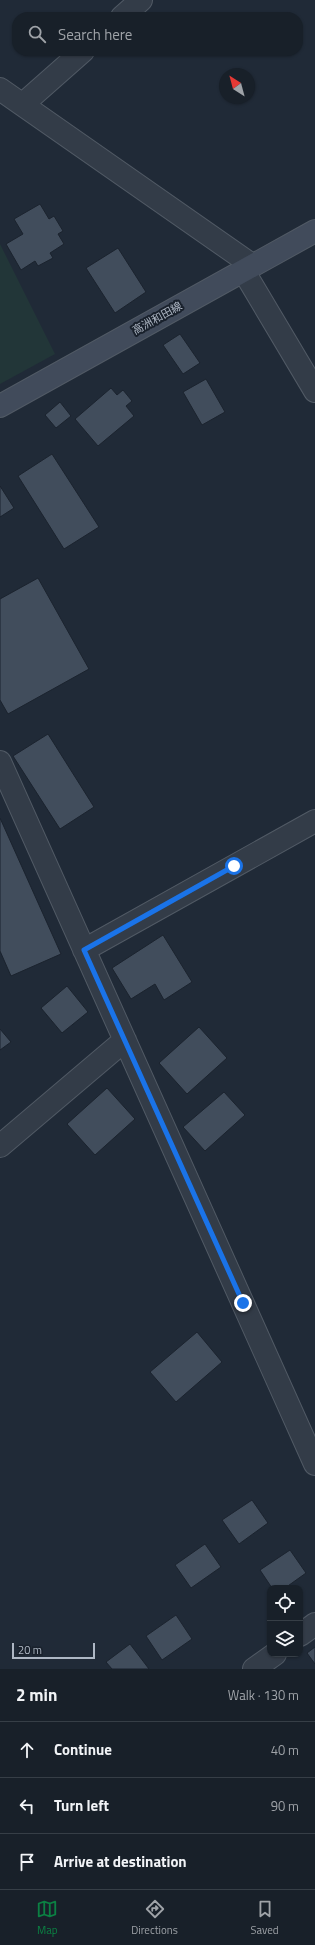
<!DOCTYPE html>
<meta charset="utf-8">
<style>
:root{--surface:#182029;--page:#212831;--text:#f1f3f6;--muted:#9fa3a8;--line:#363e46;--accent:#0b8043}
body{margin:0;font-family:"Titillium Web","Noto Sans JP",sans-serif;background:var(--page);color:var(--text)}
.controls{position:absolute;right:12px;bottom:12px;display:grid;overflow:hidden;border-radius:8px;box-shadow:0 1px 3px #0004}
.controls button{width:36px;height:36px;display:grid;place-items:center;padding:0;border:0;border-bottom:1px solid var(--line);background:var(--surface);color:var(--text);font:20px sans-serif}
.compass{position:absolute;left:219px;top:68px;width:36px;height:36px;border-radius:50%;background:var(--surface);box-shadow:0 1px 3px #0004;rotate:324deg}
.scale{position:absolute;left:12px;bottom:10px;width:83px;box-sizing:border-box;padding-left:4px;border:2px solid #aeb7c4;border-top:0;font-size:11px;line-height:14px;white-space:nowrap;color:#aeb7c4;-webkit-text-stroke:3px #19212c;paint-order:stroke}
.stop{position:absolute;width:12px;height:12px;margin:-9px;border:3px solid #1a73e8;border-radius:50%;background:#fff}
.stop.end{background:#1a73e8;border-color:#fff;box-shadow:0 1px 4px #0008}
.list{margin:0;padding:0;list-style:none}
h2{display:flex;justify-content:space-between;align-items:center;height:52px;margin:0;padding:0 16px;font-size:17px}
h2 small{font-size:13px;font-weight:400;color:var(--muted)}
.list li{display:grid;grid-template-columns:26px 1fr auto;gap:12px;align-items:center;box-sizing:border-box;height:56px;padding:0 16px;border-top:1px solid var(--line)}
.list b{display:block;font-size:15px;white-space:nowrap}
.list em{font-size:13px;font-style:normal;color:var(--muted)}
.icon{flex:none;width:22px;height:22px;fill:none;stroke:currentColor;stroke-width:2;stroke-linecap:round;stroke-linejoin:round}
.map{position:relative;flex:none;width:315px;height:1669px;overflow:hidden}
.search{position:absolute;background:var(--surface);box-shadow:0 1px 3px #0004;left:12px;right:12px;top:12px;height:44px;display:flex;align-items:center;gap:10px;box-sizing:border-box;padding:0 14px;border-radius:16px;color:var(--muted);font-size:15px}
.sheet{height:220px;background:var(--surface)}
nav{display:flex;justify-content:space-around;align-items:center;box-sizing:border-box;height:56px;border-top:1px solid var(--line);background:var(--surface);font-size:11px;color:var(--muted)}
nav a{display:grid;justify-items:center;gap:2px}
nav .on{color:var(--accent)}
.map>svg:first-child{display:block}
.green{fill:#223638}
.building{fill:#414d5c;stroke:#1b232e}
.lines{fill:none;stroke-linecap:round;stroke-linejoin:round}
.minor-casing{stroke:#515a65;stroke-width:24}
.secondary-casing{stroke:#515a65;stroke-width:24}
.minor{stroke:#333c48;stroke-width:22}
.secondary{stroke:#414b5b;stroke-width:22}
.route{stroke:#1a73e8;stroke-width:5}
.labels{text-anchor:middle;stroke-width:4;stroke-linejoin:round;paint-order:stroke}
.street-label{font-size:11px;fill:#aeb7c4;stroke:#19212c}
</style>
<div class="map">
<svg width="315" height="1669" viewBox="0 0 315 1669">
<rect width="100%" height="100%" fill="#202a37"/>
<!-- green -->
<path class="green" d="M0,244l55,110 -55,30z"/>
<!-- building -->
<path class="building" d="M40,204l9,15 5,-3 9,15 -5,3 6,10 -14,9 3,5 -15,8 -3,-5 -14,9 -15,-26 17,-10 -9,-15z
M118,248l28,44 -31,21 -29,-45z
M180,334l20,29 -17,11 -20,-29z
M206,379l19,33 -23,13 -19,-33z
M111,388l6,7 6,-5 9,11 -6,5 8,10 -36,30 -23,-27z
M60,402l11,14 -15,12 -11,-13z
M52,454l47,73 -35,22 -46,-73z
M0,486l14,22 -14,9z
M38,578l51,91 -81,45 -8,-14v-101z
M48,734l46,73 -34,22 -47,-73z
M0,818l61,136 -50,22 -11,-25z
M163,935l29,47 -28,18 -9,-16 -24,15 -19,-31z
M67,986l21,26 -26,21 -21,-25z
M199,1027l28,31 -40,36 -28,-31z
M0,1029l11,13 -11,8z
M107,1088l28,31 -40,36 -28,-31z
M224,1092l21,23 -40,36 -22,-24z
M197,1332l25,30 -46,40 -26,-30z
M252,1500l16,23 -29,21 -17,-24z
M205,1544l16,23 -30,21 -16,-23z
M290,1550l16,23 -21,15h-13l-12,-18z
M176,1615l16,24 -30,21 -16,-24z
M130,1644l19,25h-37l-6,-7z
M315,1647v17l-8,-11z"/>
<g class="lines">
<defs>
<path id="minor" d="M122,17l19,-17
M0,89l252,176
M23,104l60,-53
M243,270l72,121
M0,762l315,702
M84,950l231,-129
M0,1146l125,-106
M300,1635l15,-11
M254,1669l21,-15"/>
<path id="secondary" d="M0,406l315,-175"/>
</defs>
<!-- minor casing -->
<use href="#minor" class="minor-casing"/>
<!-- secondary casing -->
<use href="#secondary" class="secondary-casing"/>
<!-- minor -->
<use href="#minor" class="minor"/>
<!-- secondary -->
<use href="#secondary" class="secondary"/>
</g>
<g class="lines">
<!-- route -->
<path class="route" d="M234,866l-150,84 159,353"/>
</g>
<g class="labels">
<!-- street labels -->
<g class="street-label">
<text transform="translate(157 318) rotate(-29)" y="4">高洲和田線</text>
</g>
</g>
</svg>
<div class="controls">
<button><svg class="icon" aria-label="locate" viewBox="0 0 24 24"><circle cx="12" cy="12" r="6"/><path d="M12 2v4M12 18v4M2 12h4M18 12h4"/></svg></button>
<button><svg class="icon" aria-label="layers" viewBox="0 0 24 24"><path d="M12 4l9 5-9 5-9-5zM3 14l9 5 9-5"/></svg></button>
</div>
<svg class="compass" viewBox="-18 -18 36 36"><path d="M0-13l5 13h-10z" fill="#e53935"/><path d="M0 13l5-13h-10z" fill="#9fa3a8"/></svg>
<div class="scale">20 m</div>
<div class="stop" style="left:234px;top:866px"></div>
<div class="stop end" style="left:243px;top:1303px"></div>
<div class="search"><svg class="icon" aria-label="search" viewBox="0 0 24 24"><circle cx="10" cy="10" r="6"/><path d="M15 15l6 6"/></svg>Search here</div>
</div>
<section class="sheet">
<h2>2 min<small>Walk · 130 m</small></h2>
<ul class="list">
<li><svg class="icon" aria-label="ahead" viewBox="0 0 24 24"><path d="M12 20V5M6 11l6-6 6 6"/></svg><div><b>Continue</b></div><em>40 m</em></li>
<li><svg class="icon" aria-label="left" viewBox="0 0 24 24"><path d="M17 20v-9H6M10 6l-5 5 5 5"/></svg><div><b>Turn left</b></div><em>90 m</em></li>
<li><svg class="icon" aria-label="arrive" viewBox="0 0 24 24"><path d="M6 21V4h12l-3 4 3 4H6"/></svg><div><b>Arrive at destination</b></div></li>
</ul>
</section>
<nav>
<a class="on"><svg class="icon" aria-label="map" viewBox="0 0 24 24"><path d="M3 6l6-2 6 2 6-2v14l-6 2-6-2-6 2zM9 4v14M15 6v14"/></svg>Map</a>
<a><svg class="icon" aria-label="directions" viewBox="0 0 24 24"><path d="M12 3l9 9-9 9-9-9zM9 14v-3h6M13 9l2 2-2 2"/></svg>Directions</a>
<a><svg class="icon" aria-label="saved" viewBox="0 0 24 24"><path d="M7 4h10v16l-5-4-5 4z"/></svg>Saved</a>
</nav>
